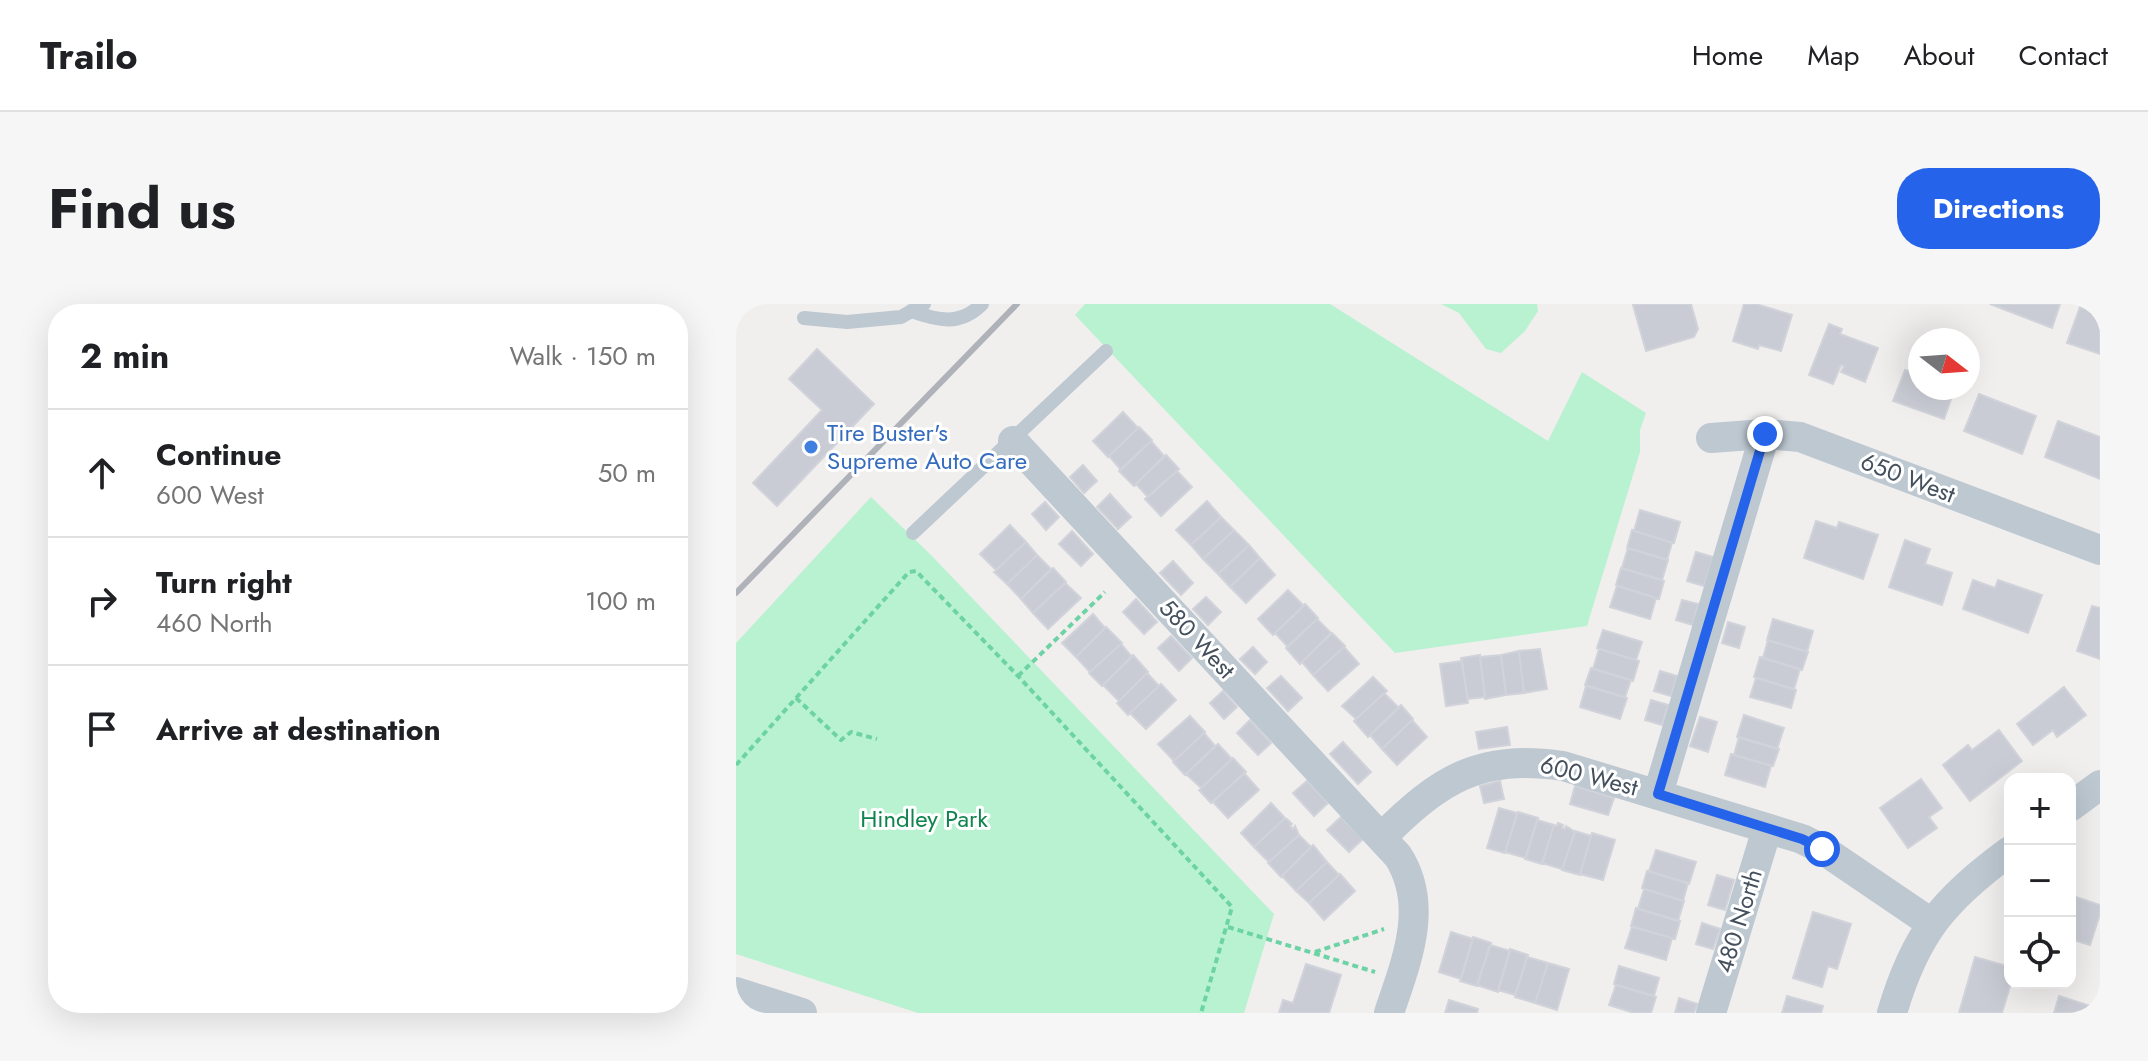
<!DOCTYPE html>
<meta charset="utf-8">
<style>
:root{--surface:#fff;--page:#f6f6f6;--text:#202124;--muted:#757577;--line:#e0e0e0;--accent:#2563eb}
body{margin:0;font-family:Jost,sans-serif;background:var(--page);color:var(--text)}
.controls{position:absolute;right:24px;bottom:24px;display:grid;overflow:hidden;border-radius:16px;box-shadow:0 8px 32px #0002}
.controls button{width:72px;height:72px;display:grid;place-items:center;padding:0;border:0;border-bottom:2px solid var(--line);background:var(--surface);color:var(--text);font:40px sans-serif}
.compass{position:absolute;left:1172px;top:24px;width:72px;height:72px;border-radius:50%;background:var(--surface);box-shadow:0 8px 32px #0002;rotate:107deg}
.stop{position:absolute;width:24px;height:24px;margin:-18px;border:6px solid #2563eb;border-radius:50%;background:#fff}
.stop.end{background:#2563eb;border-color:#fff;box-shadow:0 2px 8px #0008}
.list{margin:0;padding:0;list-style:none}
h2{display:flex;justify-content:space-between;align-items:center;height:104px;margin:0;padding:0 32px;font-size:34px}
h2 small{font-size:26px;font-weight:400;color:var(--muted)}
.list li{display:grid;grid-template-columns:52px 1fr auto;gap:24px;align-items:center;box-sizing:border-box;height:128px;padding:0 32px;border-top:2px solid var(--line)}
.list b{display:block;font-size:30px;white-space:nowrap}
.list p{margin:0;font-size:26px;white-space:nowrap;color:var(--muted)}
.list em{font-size:26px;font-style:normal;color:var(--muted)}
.icon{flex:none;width:44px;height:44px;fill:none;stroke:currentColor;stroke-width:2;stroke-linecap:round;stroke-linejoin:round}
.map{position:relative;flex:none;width:1364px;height:709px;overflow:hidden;border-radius:32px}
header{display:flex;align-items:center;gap:48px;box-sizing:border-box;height:112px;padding:0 40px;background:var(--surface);border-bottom:2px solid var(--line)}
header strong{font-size:38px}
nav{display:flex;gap:44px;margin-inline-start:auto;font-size:28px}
.intro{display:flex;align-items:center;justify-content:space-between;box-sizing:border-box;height:192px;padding:0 48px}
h1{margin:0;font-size:56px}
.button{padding:20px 36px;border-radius:32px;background:var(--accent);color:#fff;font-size:28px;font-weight:700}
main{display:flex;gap:48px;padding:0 48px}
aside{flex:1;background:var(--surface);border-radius:32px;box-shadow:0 8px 32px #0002}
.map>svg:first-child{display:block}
.green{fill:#b8f2d1}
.building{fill:#c9ccd4;stroke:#d1d3da;stroke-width:2}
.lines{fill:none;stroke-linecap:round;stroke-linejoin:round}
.path{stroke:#6dd3a5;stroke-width:4;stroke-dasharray:6 4;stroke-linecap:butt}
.lane{stroke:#bdc8d1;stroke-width:14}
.street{stroke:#bdc8d1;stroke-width:30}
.rail{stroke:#afb3b9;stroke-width:6}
.route{stroke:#2563eb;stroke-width:10}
.shop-dot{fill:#3f7fe0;stroke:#fff;stroke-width:3}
.labels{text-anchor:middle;stroke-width:6;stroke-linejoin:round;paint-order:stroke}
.shop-label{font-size:24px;fill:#366cbe;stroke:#fff;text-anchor:start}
.street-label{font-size:24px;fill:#44505d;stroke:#fff}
.park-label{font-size:24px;fill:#0f844e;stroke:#fff}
</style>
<header>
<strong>Trailo</strong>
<nav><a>Home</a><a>Map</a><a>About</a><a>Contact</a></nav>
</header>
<div class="intro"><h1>Find us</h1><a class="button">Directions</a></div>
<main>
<aside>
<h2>2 min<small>Walk · 150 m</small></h2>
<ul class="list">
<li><svg class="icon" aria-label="ahead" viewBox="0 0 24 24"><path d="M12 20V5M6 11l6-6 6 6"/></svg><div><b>Continue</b><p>600 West</p></div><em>50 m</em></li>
<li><svg class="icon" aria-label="right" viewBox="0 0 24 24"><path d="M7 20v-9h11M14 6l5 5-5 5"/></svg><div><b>Turn right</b><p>460 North</p></div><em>100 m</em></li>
<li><svg class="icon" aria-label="arrive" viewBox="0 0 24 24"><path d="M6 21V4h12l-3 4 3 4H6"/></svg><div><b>Arrive at destination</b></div></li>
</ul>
</aside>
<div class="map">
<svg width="1364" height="709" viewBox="0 0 1364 709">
<rect width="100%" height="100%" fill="#f1eeee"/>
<!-- green -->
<path class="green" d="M349,0h245l218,137 34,-69 64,41 -6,17v22l-53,174 -192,27 -320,-338z
M705,0h96l1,7 -13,20 -24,22 -15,-4 -27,-36z
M135,193l60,58 343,359 -30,99h-326l-182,-59v-311z"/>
<!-- building -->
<path class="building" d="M901,0h54l7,25 -4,8 -48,14 -13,-46z
M1008,0h12l36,11 -11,36 -22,-6 -1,4 -25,-8z
M1254,0h70l-8,24z
M1344,3l20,7v40l-33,-11z
M1093,20l13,5 -2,5 38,14 -13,34 -24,-10 3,-6 -3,-1 -8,19 -24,-9z
M81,45l57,55 -97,102 -24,-23 69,-73 -33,-31z
M1169,66l15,5v13h35l-11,31 -51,-18z
M1243,90l57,22 -14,38 -58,-23z
M387,108l15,16 -30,29 -15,-16z
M1322,117l42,16v42l-55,-22z
M403,123l13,13 -31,30 -12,-14z
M415,137l13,15 -30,30 -15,-15z
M430,151l13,14 -31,28 -12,-13z
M347,161l14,16 -13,12 -14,-16z
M441,167l15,16 -31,29 -16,-17z
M374,190l21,23 -13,12 -21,-22z
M471,197l14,16 -30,28 -15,-15z
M309,198l14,15 -13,13 -14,-16z
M904,206l40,12 -6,21 -40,-12z
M485,213l13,13 -31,29 -12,-14z
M1080,217l21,7 2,-6 39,13 -15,44 -59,-21z
M274,221l16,17 -30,28 -16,-16z
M498,226l15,15 -31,29 -15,-15z
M896,226l40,13 -5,17 -40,-12z
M336,227l21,23 -12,12 -22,-22z
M1169,236l25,9 -5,15 27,9 -10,32 -53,-18z
M290,238l11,13 -30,29 -13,-12z
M513,241l11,13 -30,29 -12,-13z
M892,244l40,12 -6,20 -40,-12z
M960,248l17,5 -9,29 -17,-5z
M301,251l14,14 -30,30 -14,-15z
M524,254l15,17 -29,28 -16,-16z
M437,257l20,22 -12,12 -21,-22z
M317,264l13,14 -33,31 -12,-14z
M885,264l43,13 -5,18 -43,-14z
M1237,276l22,8 3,-8 44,15 -14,38 -65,-24z
M329,279l16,15 -33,31 -15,-16z
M881,282l39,12 -6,21 -40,-12z
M552,286l16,16 -31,29 -15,-16z
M470,293l15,15 -13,13 -15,-16z
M400,295l21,23 -13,12 -21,-22z
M946,296l16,4 -5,21 -17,-5z
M569,300l13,14 -30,29 -13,-14z
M1356,302l8,2v51l-23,-8z
M357,310l12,14 -29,29 -14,-14z
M581,315l14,14 -31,31 -14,-16z
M1037,315l40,12 -6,21 -40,-12z
M992,318l17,5 -6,21 -17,-5z
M370,323l16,16 -32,29 -14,-15z
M867,326l39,12 -6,18 -39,-12z
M596,329l13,13 -32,29 -11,-13z
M435,332l21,22 -13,13 -21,-23z
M1032,336l40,12 -6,18 -39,-12z
M385,340l11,13 -30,29 -13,-13z
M517,343l14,15 -12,12 -15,-15z
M608,343l15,17 -31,27 -15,-16z
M804,345l7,40 -23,4 -5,-42z
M863,345l40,12 -6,20 -40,-12z
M783,347l5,42 -18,2 -5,-40z
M397,351l15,17 -29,29 -16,-16z
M744,351l5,42 -17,2 -7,-41z
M765,351l5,40 -21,4 -5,-42z
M1024,353l40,12 -6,20 -40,-12z
M726,357l6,42 -22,3 -6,-42z
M855,364l40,12 -6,17 -40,-12z
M924,367l17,5 -6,20 -17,-5z
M411,369l12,13 -31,29 -11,-12z
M545,372l21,22 -14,13 -21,-23z
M637,373l14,14 -31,28 -14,-13z
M1020,374l40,12 -5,18 -41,-11z
M425,380l15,16 -30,29 -16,-16z
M850,382l41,12 -7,21 -40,-12z
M1328,383l22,28 -29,22 -4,-7 -20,15 -16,-21z
M487,387l14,16 -13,12 -14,-16z
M648,389l15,15 -31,29 -14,-16z
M915,396l17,5 -6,20 -17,-5z
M665,401l12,14 -31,30 -12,-14z
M1008,411l40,13 -7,21 -40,-12z
M454,412l15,16 -31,29 -16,-17z
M964,413l17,5 -9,30 -18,-6z
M514,416l21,23 -13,12 -21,-22z
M676,416l15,17 -30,28 -15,-16z
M771,423l3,18 -31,4 -3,-17z
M1263,426l23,31 -52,40 -27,-36 25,-20 4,5z
M468,429l11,13 -30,29 -12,-13z
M1003,433l40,12 -6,17 -39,-11z
M607,438l28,30 -13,12 -28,-30z
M482,440l14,15 -31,29 -15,-14z
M995,450l40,12 -6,21 -40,-12z
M497,454l13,14 -35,31 -12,-13z
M508,469l15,17 -31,28 -15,-16z
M1185,475l21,29 -13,9 8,11 -29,20 -28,-40z
M571,477l21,22 -14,13 -21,-23z
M764,477l4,18 -20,4 -4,-17z
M839,482l39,12 -6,17 -38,-11z
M535,499l14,15 -31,29 -13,-14z
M763,504l18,5 -12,40 -18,-5z
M782,508l20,6 -12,40 -21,-6z
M605,513l22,22 -14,13 -22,-22z
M548,515h3l5,5 -2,2 3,3 2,-3 4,9 -30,27 -15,-15z
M801,516l17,5 -12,39 -17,-5z
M822,519l5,2 -1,3 3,1 1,-3 9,6 -13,37 -20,-6 12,-38 3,1z
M839,527l16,5 -11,39 -18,-5z
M856,529l23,7 -12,40 -23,-6z
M563,531l12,12 -30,30 -13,-14z
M577,541l14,17 -31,29 -14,-15z
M920,546l40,12 -7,22 -40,-13z
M591,558l12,13 -30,28 -13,-12z
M911,567l41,12 -5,18 -41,-13z
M604,570l15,17 -31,29 -15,-17z
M981,571l17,5 -9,30 -17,-5z
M908,585l40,12 -6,20 -40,-12z
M1334,591l30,10v9l-10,31 -20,-6z
M900,604l44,13 -5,18 -44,-13z
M1077,608l38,12 -14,45 -9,-3 -6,21 -29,-9z
M966,619l18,6 -7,20 -17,-5z
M896,623l40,11 -6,22 -41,-12z
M715,628l22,7 -12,40 -22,-7z
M737,633l18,6 -14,43 -17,-5z
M754,641l20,6 -12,41 -21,-7z
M774,645l18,6 -13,40 -17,-5z
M791,653l21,6 -13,40 -20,-6z
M1239,653l35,10 1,16 -9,30h-43z
M812,659l21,6 -12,41 -22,-7z
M570,660l35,11 -12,38h-50l4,-13 10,3z
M883,662l40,12 -5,18 -40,-12z
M880,681l40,12 -5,16h-17l-25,-8z
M1051,692l36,10 -2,7h-39z
M1323,692l41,13v4h-46z
M943,694l18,6 -3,9h-19z
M713,696l29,9 -1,4h-32z"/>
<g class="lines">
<!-- path -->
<path class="path" d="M282,372l87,-84
M60,394l45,42 10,-8 26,7
M0,461l173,-193 7,-1 102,105 214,231 -31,106
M492,623l147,45
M579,648l69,-23"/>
<!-- lane -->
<path class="lane" d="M175,7c28,10 49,15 71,-7
M68,14l43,4 54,-5 23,-13
M177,229l193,-182"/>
<!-- street -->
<path class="street" d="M975,134l54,-4 35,3 300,113
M277,137l385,415c32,50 8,106 -9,157
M922,490l107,-360
M1334,503l30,-22
M646,533c58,-58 97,-83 181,-71l239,73 20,10 109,74
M0,688l66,21
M975,709l56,-184
M1156,709c23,-79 52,-114 118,-162"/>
<!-- rail -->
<path class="rail" d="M0,289l281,-289"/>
</g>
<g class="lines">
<!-- route -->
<path class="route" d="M1029,130l-107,360 144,45 20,10"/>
</g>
<!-- markers -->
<circle class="shop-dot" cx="75" cy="143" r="8"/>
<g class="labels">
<!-- shop labels -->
<g class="shop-label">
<text x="91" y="137">Tire Buster's<tspan x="91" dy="28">Supreme Auto Care</tspan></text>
</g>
<!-- street labels -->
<g class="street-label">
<text transform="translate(1172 174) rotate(21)" y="8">650 West</text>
<text transform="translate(461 335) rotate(47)" y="8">580 West</text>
<text transform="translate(853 472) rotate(14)" y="8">600 West</text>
<text transform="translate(1003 617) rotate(-73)" y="8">480 North</text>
</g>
<!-- park labels -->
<g class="park-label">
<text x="188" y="523">Hindley Park</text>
</g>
</g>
</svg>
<div class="controls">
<button>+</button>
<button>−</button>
<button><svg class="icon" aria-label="locate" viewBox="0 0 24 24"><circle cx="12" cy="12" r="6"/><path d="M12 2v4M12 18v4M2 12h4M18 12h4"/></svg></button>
</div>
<svg class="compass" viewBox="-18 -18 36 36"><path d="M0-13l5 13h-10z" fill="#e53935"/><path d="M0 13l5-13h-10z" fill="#757577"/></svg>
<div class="stop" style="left:1086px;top:545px"></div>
<div class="stop end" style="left:1029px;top:130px"></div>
</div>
</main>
